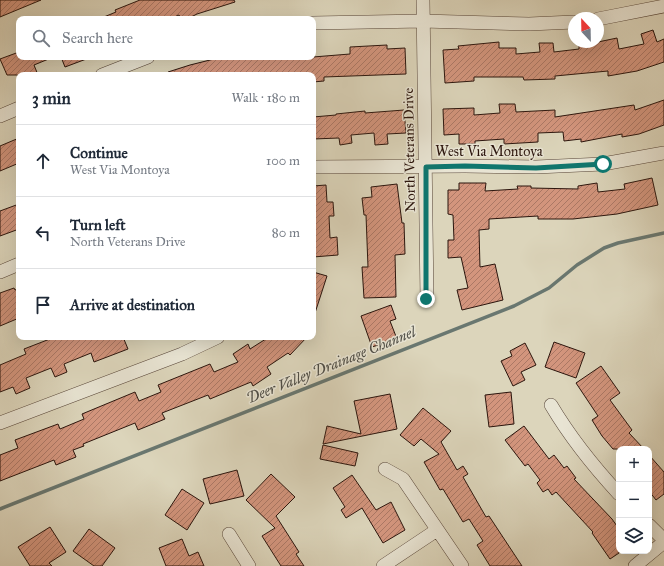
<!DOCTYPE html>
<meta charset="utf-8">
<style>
:root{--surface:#fff;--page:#f6f6f7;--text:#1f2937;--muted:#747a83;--line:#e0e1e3}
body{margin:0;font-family:"IM FELL Great Primer",serif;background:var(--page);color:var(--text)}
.controls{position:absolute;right:12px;bottom:12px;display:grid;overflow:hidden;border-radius:8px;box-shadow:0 4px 16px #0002}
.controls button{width:36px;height:36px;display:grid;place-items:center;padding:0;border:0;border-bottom:1px solid var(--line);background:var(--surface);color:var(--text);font:20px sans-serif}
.compass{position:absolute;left:568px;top:12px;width:36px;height:36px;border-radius:50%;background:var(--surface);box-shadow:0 4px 16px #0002;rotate:338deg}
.stop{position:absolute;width:12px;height:12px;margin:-9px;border:3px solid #0f766e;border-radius:50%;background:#fff}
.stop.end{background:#0f766e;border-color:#fff;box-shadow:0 1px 4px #0008}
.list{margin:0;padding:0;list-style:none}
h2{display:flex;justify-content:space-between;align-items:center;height:52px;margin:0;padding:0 16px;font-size:17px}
h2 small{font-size:13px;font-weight:400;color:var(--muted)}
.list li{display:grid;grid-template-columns:26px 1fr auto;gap:12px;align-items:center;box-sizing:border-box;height:72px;padding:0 16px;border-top:1px solid var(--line)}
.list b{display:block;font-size:15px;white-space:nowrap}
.list p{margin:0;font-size:13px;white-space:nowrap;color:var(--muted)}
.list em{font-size:13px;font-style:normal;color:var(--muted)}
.icon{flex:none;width:22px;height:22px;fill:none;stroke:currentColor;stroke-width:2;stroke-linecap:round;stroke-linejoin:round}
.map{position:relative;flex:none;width:664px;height:566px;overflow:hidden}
.search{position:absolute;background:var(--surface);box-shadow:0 4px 16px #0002;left:16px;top:16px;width:300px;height:44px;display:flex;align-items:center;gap:10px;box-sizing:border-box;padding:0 14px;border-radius:8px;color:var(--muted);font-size:15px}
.panel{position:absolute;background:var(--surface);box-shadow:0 4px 16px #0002;left:16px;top:72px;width:300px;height:268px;border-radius:8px}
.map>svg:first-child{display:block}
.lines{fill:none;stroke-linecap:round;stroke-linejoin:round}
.stream{stroke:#697770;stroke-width:3.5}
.building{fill:url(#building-hatch);stroke:#2b150d}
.minor-casing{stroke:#574538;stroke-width:14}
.minor{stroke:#e8e4d3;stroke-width:13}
.route{stroke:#0f766e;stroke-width:5}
.labels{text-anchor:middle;stroke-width:3;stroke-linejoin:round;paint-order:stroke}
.street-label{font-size:14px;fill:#2b150d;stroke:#e8e4d3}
.water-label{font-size:15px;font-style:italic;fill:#4f4e47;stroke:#e8e4d3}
</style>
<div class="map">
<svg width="664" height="566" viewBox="0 0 664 566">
<defs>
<pattern id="building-hatch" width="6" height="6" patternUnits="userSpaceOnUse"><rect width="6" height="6" fill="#d3957d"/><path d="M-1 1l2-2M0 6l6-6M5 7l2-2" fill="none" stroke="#ab7865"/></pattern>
</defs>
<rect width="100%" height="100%" fill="#dcd5bb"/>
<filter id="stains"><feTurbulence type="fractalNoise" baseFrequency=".005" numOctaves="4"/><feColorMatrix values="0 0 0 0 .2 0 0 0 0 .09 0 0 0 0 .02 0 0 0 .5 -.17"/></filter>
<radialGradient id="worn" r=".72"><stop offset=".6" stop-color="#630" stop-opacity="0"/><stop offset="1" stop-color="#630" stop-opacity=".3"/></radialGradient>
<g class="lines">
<!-- stream -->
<path class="stream" d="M0,509l514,-203 35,-18 28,-23 27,-17 14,-5 46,-10"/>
</g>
<!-- building -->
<path class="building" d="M0,0h41l-41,17z
M140,0h94l1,2 -38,12 -10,5h-6l-2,-4 -9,4h-71l17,-7 -1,-2z
M653,30l4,12 7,-3v23l-27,9 -29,5v-5l-53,5v3l-31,1 -1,-3h-49v4l-29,2 -2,-33 16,-1 -1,-3 41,-4v6h17v6l24,-2 -1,-9h14l1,9 25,-3v-6l19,-1 19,-4 2,11 25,-5 -3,-10z
M387,45v4l18,-1 1,26 -82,3v4l-11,1v-7h-147l2,-3 22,-7 32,-8h91l37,-3v-7z
M19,52v5l32,1 -17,7 4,10h-31l-7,-16z
M61,57h28v1l-24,9z
M664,100v25l-25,9 -17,3v-3l-41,8v-3l-17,2 -1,-9 -25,1v9l-34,2v-5l-29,2v3h-16v-10l-15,1 -1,-26 31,-1v7l26,-2 -1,-9h16l1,8 39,-2v7l79,-12 1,5z
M404,110l2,23 -19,1 1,10 -13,1 -1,-12 -23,2 1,8 -12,2 -1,-7 -26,1v-22l23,-2v-1l29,-3v2z
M19,138v25l-19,8v-25z
M652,178l6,27 -41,9 -44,5h-35v-3l-49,3v10l-10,1 1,37 15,-3 8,36 -41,10 -5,-20 11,-2 -7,-31 -13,1v-18h6l-1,-25 -5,-1v-24h11v-7h27l-1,8 33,-2 -1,-3h14v2l47,1v-3l19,-3 1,9 27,-3 -1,-5z
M397,184l5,39h2l1,31 -10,1 1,42 -32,1 -2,-31h6l-2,-52h-2l-2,-17 10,-1 -1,-10z
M326,185l1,17h6l1,14h-5l1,22 7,-1 1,18 -25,2v-71z
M19,204v25l-19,7v-25z
M313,272l14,4 -12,37h-2z
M14,288l1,2 4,-2v30l-19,8v-33z
M391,305l5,14 -6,2 7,18 -25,8 -11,-31z
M55,337h68l5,12 -34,13 -3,-9 -27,11 3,8 -12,5 -4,-9 -25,10 4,10 -14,6 -3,-7 -13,5v-27l26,-11 -2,-5z
M269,337h38l-17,18 -2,-2 -21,14 4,7 -18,12 -2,-4 -41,17 -2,-4 -46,18 3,6 -27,11 -3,-7 -52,21 1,2 -11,4 3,7 -20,8 -2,-5 -54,21v-26l18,-7 -3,-8 43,-16 2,5 24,-10 -2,-5 53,-22 4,9 22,-9 -3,-7 52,-21 4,8 24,-10 -5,-8 15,-10 2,5z
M554,342l31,11 -9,25 -31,-11z
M525,343l11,22 -15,7 4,8 -12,6 -12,-25 11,-5 -2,-5z
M601,366l19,27 -10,7 22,30 -3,3 15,16h-31l-11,-13 -10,-16 6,-4 -22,-33z
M511,392l3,32 -25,3 -4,-32z
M390,394l7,35 -74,15 4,-18 34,8 -7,-33z
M423,408l28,23 -10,11 16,28 6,-4 5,8 -5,3 23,40 3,-1 33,50h-32l-13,-21 6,-4 -14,-22 -6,3 -20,-33 -3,1 -16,-28 15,-8 -18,-15 -7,7 -14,-11z
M524,426l25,33 5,-4 10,13 3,-2 9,12 -2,1 38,40 7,10v24l-9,6 -18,-26 1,-1 -37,-40 -4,3 -4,-6 -5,3 -6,-9 3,-3 -12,-16 -3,2 -20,-26z
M323,445l35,8 -3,13 -35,-7z
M649,455l15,17v22l-8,6 -7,-9z
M237,470l7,26 -34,8 -7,-25z
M271,474l24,23 -19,19 23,36 -3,2 8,12h-23l-19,-30 13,-8 -29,-28z
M352,475l24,35 15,-8 14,28 -22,13 -21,-35 -16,10 -5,-8 4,-3 -12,-19z
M182,489l22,14 -17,27 -22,-15z
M50,527l16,25 -17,11 3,3h-22l-12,-19z
M89,529l26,19 -13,18h-8l-21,-15z
M182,539l7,17 9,-4 6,14h-38l-7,-18z"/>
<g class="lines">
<defs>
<path id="minor" d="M423,0l4,299
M598,19l66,-13
M313,23l110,-2 106,3 45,-2
M102,75l46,-18
M0,116l19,-8
M313,167l152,-1 71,1 67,-3 61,-11
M0,272l19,-8
M551,405c19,32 43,62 68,89
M0,423l182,-69 36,-17
M385,469l18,10 59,87
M649,525l15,15
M229,534l20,32
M383,566l54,-36
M635,566l29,-24"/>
</defs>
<!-- minor casing -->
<use href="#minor" class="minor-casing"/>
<!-- minor -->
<use href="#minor" class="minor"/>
</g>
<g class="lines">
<!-- route -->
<path class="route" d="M426,299v-132l39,-1 71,2 67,-4"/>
</g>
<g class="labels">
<!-- street labels -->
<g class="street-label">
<text transform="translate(409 150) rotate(-91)" y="5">North Veterans Drive</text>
<text x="489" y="156">West Via Montoya</text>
</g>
<!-- water labels -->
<g class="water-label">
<text transform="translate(331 365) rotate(-22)" y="5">Deer Valley Drainage Channel</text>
</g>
</g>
<rect width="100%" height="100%" filter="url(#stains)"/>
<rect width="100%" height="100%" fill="url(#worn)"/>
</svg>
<div class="controls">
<button>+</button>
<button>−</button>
<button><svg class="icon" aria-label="layers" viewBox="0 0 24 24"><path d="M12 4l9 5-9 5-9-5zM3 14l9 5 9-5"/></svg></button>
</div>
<svg class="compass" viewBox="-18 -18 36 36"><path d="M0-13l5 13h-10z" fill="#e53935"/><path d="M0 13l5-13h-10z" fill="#747a83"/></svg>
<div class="stop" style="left:603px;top:164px"></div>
<div class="stop end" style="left:426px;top:299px"></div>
<div class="search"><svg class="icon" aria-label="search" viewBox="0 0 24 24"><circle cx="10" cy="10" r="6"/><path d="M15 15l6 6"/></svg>Search here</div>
<section class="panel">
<h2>3 min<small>Walk · 180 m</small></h2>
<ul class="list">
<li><svg class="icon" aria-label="ahead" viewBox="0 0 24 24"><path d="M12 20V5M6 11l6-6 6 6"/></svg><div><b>Continue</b><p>West Via Montoya</p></div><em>100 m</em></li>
<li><svg class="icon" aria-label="left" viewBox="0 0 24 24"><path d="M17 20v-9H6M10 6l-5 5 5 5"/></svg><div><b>Turn left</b><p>North Veterans Drive</p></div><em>80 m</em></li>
<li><svg class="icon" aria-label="arrive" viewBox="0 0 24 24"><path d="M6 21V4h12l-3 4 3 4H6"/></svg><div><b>Arrive at destination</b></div></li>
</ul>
</section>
</div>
